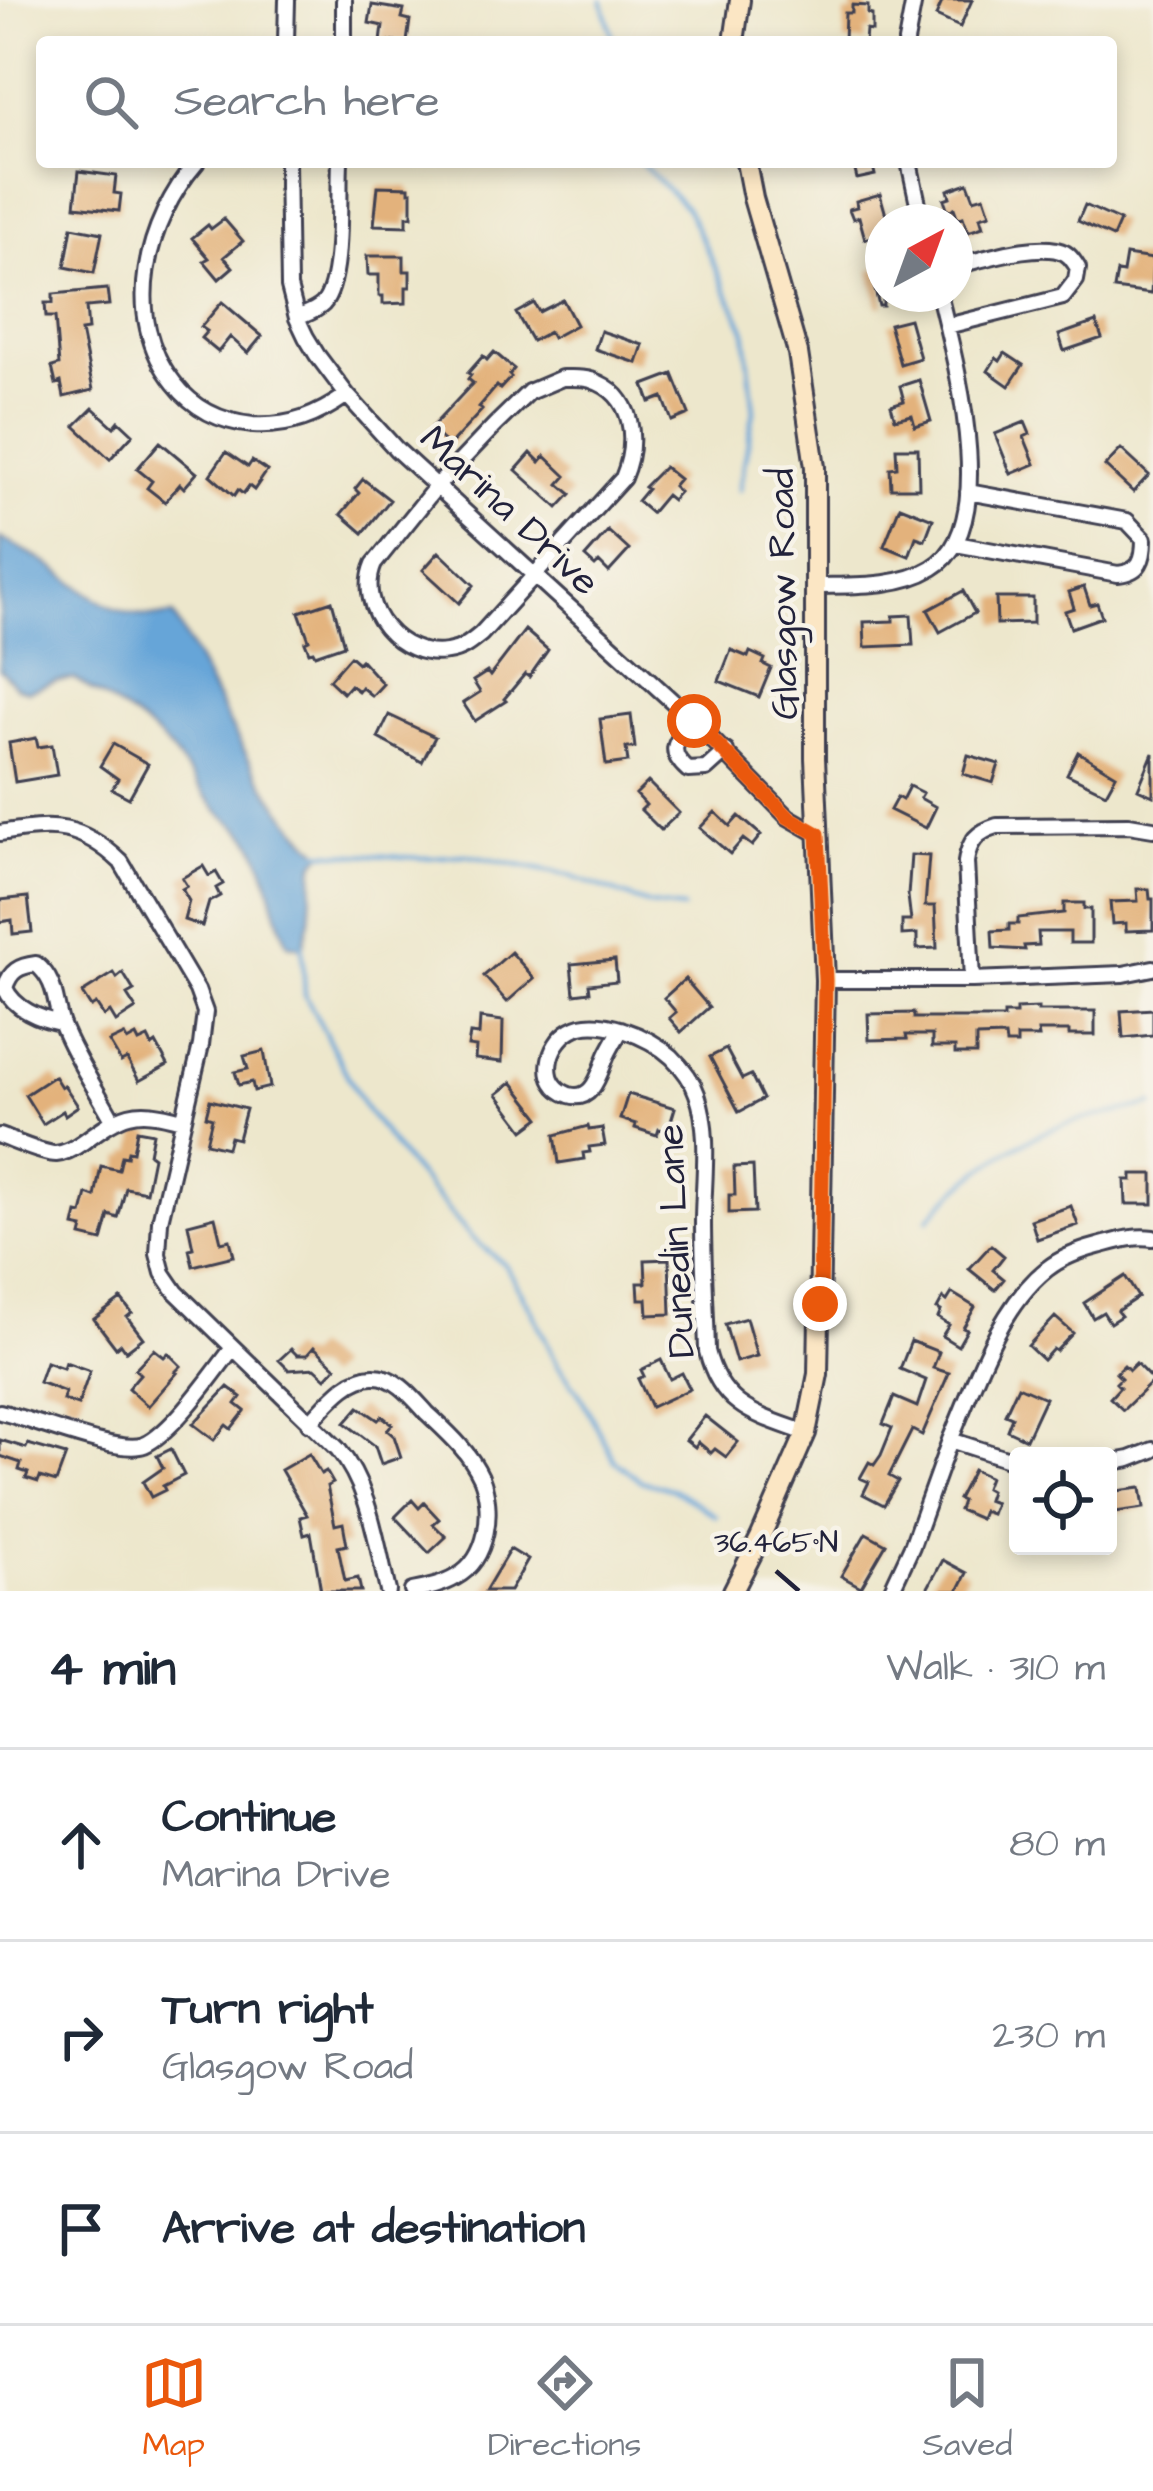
<!DOCTYPE html>
<meta charset="utf-8">
<style>
:root{--surface:#fff;--page:#f6f6f7;--text:#1f2937;--muted:#747a83;--line:#e0e1e3;--accent:#ea580c}
body{margin:0;font-family:"Architects Daughter",sans-serif;background:var(--page);color:var(--text)}
.controls{position:absolute;right:36px;bottom:36px;display:grid;overflow:hidden;border-radius:12px;box-shadow:0 6px 18px #0003}
.controls button{width:108px;height:108px;display:grid;place-items:center;padding:0;border:0;border-bottom:3px solid var(--line);background:var(--surface);color:var(--text);font:60px sans-serif}
.compass{position:absolute;left:865px;top:204px;width:108px;height:108px;border-radius:50%;background:var(--surface);box-shadow:0 6px 18px #0003;rotate:41deg}
.stop{position:absolute;width:36px;height:36px;margin:-27px;border:9px solid #ea580c;border-radius:50%;background:#fff}
.stop.end{background:#ea580c;border-color:#fff;box-shadow:0 3px 12px #0008}
.list{margin:0;padding:0;list-style:none}
h2{display:flex;justify-content:space-between;align-items:center;height:156px;margin:0;padding:0 48px;font-size:51px}
h2 small{font-size:39px;font-weight:400;color:var(--muted)}
.list li{display:grid;grid-template-columns:78px 1fr auto;gap:36px;align-items:center;box-sizing:border-box;height:192px;padding:0 48px;border-top:3px solid var(--line)}
.list b{display:block;font-size:45px;white-space:nowrap}
.list p{margin:0;font-size:39px;white-space:nowrap;color:var(--muted)}
.list em{font-size:39px;font-style:normal;color:var(--muted)}
.icon{flex:none;width:66px;height:66px;fill:none;stroke:currentColor;stroke-width:2;stroke-linecap:round;stroke-linejoin:round}
.map{position:relative;flex:none;width:1153px;height:1591px;overflow:hidden}
.search{position:absolute;background:var(--surface);box-shadow:0 6px 18px #0003;left:36px;right:36px;top:36px;height:132px;display:flex;align-items:center;gap:30px;box-sizing:border-box;padding:0 42px;border-radius:12px;color:var(--muted);font-size:45px}
.sheet{height:732px;background:var(--surface)}
nav{display:flex;justify-content:space-around;align-items:center;box-sizing:border-box;height:168px;border-top:3px solid var(--line);background:var(--surface);font-size:33px;color:var(--muted)}
nav a{display:grid;justify-items:center;gap:6px}
nav .on{color:var(--accent)}
.map>svg:first-child{display:block}
.water{fill:#66a5d8;stroke:#44648a;stroke-width:3}
.lines{fill:none;stroke-linecap:round;stroke-linejoin:round}
.stream{stroke:#66a5d8;stroke-width:4.5}
.building{fill:#e3b27c}
.street-casing{stroke:#404051;stroke-width:20}
.secondary-casing{stroke:#404051;stroke-width:24}
.street{stroke:#fff;stroke-width:14}
.secondary{stroke:#fbe6c4;stroke-width:18}
.route{stroke:#ea580c;stroke-width:15}
.ticks{fill:none;stroke:#22223b;stroke-width:4.5}
.labels{text-anchor:middle;stroke-width:9;stroke-linejoin:round;paint-order:stroke}
.street-label{font-size:39px;fill:#22223b;stroke:#f7f3e8}
.ticks-label{font-size:30px;text-anchor:middle;fill:#22223b;stroke:#f7f3e8;stroke-width:9;stroke-linejoin:round;paint-order:stroke}
</style>
<div class="map">
<svg width="1153" height="1591" viewBox="0 0 1153 1591">
<rect width="100%" height="100%" fill="#f7f3e8"/>
<filter id="ink" filterUnits="userSpaceOnUse"><feTurbulence type="fractalNoise" baseFrequency=".00833" numOctaves="2"/><feDisplacementMap in="SourceGraphic" scale="24" xChannelSelector="R" yChannelSelector="G"/><feConvolveMatrix kernelMatrix="1 2 1 2 8 2 1 2 1" color-interpolation-filters="sRGB"/></filter>
<filter id="wash" filterUnits="userSpaceOnUse"><feTurbulence type="fractalNoise" baseFrequency=".004" numOctaves="4" result="noise"/><feDisplacementMap in="SourceGraphic" scale="48" xChannelSelector="R" yChannelSelector="G"/><feGaussianBlur stdDeviation="2.7" result="paint"/><feColorMatrix in="noise" values="0 0 0 0 0 0 0 0 0 0 0 0 0 0 0 0 0 1.4 0 .05"/><feComposite in="paint" operator="in"/></filter>
<g filter="url(#wash)">
<rect width="100%" height="100%" fill="#ede7cc"/>
<!-- water -->
<path class="water" d="M0,538c17,9 36,17 51,28 41,29 69,58 122,49 47,81 78,175 149,239l-8,10 -4,55 -7,28 -15,-3c-16,-33 -17,-72 -37,-104 -8,-12 -24,-19 -34,-31 -21,-23 -36,-50 -58,-71 -25,-23 -56,-40 -84,-59l-19,2 -28,10 -12,-4 -16,-18z"/>
<g class="lines">
<!-- stream -->
<path class="stream" d="M602,0l12,42
M640,162l47,47 58,120 9,82 -15,79
M319,852l103,6 44,-3 101,20 83,30 33,4
M302,944l3,51 58,110 40,53 69,80 33,27 27,46 26,54 21,28 35,67 27,21 34,9 41,26
M928,1219c37,-41 79,-74 132,-93 29,-10 63,-13 93,-22"/>
</g>
<g id="blocks">
<!-- building -->
<path class="building" d="M943,0h29l-12,27 -24,-11z
M372,5l32,5 -2,8 8,2 -3,22h-26l2,-16 -14,-3z
M852,5l16,1v8l4,1v16l-6,-1 -1,12h-21l1,-29h7z
M853,162h19l3,13 -18,4z
M79,171l37,5 -2,17 7,1 -2,17 -44,-5z
M968,183l6,16 10,-3 6,18 -10,3 3,10 -15,5 -5,-15 -5,2 -4,-11 -6,3 -4,-12 6,-2 -2,-7z
M378,186l31,1v5h3v24h-5v10l-33,-1z
M880,194l8,28h-5v4l-6,2 3,7 -15,4 -6,-22 -6,2 -4,-10 8,-2 -1,-6z
M1085,205l35,16 -7,16 -35,-16z
M224,219l19,22 -19,16 9,10 -14,12 -15,-18 5,-3 -17,-20 16,-13 3,4z
M72,227l30,6 -8,40 -29,-6z
M1126,255l27,4 -2,35 -37,-5 3,-17 6,1z
M367,256h37v15h6v16h-4v16l-23,1v-8h-4v-21h-11z
M883,267v39h-4l-9,-36z
M107,289l2,16 -23,2 2,23 -7,1 12,59 -29,7 -3,-15 -5,2 -4,-17 7,-2 -4,-48h-9l-1,-14h8v-9z
M563,300l13,25 -24,13 -3,-6 -17,9 -16,-28 18,-10 5,9z
M222,302l40,34 -14,17 -18,-16 -12,15 -17,-14 6,-7 -6,-4z
M909,319l11,39 -20,6 -11,-40z
M1096,322l6,16 -38,13 -5,-16z
M601,331l42,14 -6,18 -42,-14z
M494,352l20,17 -5,6 2,2 -11,12 -3,-3 -18,21 3,3 -33,36 -19,-17 43,-46 -5,-4 3,-4 -3,-2 15,-17 4,4z
M1005,353l18,12 -14,21 -21,-15 8,-13 4,3z
M673,374l16,40 -17,7 -9,-24 -13,5 -6,-17z
M919,380l12,41 -16,5 -3,-11 -17,4 -4,-14 13,-4 -4,-15z
M93,408l21,19 5,-6 14,13 -23,25 -35,-33z
M1025,422l5,12 -6,3 11,27 -24,10 -16,-40z
M160,442l37,31 -13,15 -4,-4 -15,18 -18,-14 5,-7 -15,-12z
M896,448h22l1,40h-28l-1,-20 7,-1z
M1121,449l28,26 -16,17 -28,-26z
M226,452l22,15 4,-6 15,10 -13,19 -5,-4 -6,8 -5,-4 -4,6 -24,-21z
M531,453l9,9 5,-6 21,20 -7,8 12,10 -13,14 -42,-38z
M664,467l15,12 -6,7 6,6 -7,8 -6,-5 -15,18 -14,-12 10,-12 -3,-2z
M363,479l27,21 -27,33 -22,-19 18,-21 -4,-4z
M900,506l33,13 -8,21 -9,-3 -7,19 -25,-10z
M608,531l21,19 -20,22 -10,-10 -4,4 -10,-9z
M439,552l35,33 -15,18 -36,-33z
M1084,587l6,18 7,-2 5,14 -31,11 -6,-17 9,-3 -5,-16z
M963,591l12,22 -35,19 -12,-22z
M996,598h37v25l-36,1z
M332,601l12,44 -29,10 -2,-4 -4,1 -4,-10 4,-2 -10,-28z
M911,615l2,30 -48,2 -1,-25 29,-1v-5z
M525,630l23,20 -19,27 -4,-3 -21,25 2,2 -31,20 -12,-18 17,-11 -7,-11 14,-9 3,4z
M731,650l17,7 2,-5 15,7 -2,5 8,4 -12,29 -40,-16z
M350,656l8,7 3,-3 22,24 -11,12 -11,-9 -3,4 -8,-6 -7,8 -14,-13z
M389,715l46,22 -13,25 -44,-24z
M631,715l4,33h-9l2,14 -22,3 -6,-46z
M36,738l2,9 14,-2 5,30 -42,7 -6,-39z
M113,744l35,20 -19,34 -17,-9 6,-10 -18,-13z
M1078,752l38,23 -10,18 -39,-19z
M1153,753v43l-15,-7z
M968,755l31,9 -6,19 -30,-9z
M648,782l31,31 -18,17 -20,-20 5,-5 -10,-11z
M909,786l14,7 -3,5 16,9 -10,21 -36,-18 7,-13 5,3z
M715,812l15,14 9,-10 22,19 -9,11 -9,-7 -13,15 -30,-26z
M911,855l18,1 -4,50h10l2,42 -20,1v-15l-15,1v-14h9l-3,-25z
M203,866l6,10 7,-4 7,12 -7,4 4,8 -11,6 -7,24 -18,-6 5,-19 -7,-12 5,-3 -5,-8z
M1137,889h12l1,10h3v31l-27,1v-8l-14,1 -2,-22 28,-1z
M28,897l4,35 -19,2 -1,-14 -12,2v-22z
M1064,903h20v6h7v34h-21v-11h-32l1,13 -15,1 1,4 -32,-2 -1,-17 17,-1v-6h9v-6l46,-5z
M511,952l23,26 -27,24 -23,-26z
M615,960l2,21 -28,3 1,8 -16,2 -3,-30z
M114,973l3,5 6,-5 11,18 -7,4 9,14 -20,13 -6,-10 -6,4 -8,-12 -5,3 -9,-14z
M685,979l24,28 -28,25 -12,-14 7,-6 -12,-14z
M1038,1008v3h57v24h-26v-4h-31l1,6h-22v7h-11l-1,-8 -29,1v17h-21v-7h-23v-12h-26l1,4 -38,1 -1,-26 46,-1v5h90v-4h12v-5z
M1153,1009v26l-30,3 -2,-27z
M480,1018l23,3 -1,41 -27,-3 1,-12 -8,-1 2,-12 9,1z
M124,1035l3,6 9,-5 3,6 9,-4 4,8 4,-3 12,22 -29,16 -12,-22 -6,3 -12,-20z
M726,1049l16,30 9,-4 12,24 -24,13 -29,-55z
M264,1051l6,36 -16,4 -2,-9 -13,3 -4,-13 13,-3 -4,-13z
M54,1076l7,11 3,-2 14,21 -13,9 -2,-4 -20,13 -18,-29z
M512,1082l28,36 -16,12 -27,-36z
M628,1094l47,14 -7,23 -9,-2 -2,6 -22,-7 1,-4 -16,-5z
M210,1100l36,9 -8,30 -8,-2 -3,11 -21,-5 6,-25 -6,-2z
M588,1126l1,4 13,-2 3,17 -16,2 1,5 -7,1 1,6 -25,4 -4,-28z
M137,1130l16,3 -4,21 4,3 -7,35 -20,-4 -8,30 -9,-3 -7,26 -21,-5 2,-8 -9,-2 3,-13 5,1 5,-20 8,3 6,-31 18,4 3,-14 5,1 1,-6 5,1z
M753,1166l2,46 -26,1v-18h6l-1,-28z
M1132,1174h21v30h-27l-1,-24h7z
M1071,1206l7,19 -41,14 -6,-19z
M215,1217l6,25 9,-2 4,16 -41,10 -4,-17 4,-1 -5,-24z
M991,1245l13,11 -11,14 11,9 -9,11 -26,-21z
M669,1259l2,55 -23,1 -1,-16h-8l-1,-16h8l-1,-23z
M1125,1276l13,21 -21,14 4,5 -11,7 -7,-11 -10,6 -9,-15z
M952,1293l23,14 -12,21 4,2 -9,16 -16,-10 7,-11 -11,-7 3,-7 -4,-2 6,-11 4,3z
M121,1299l11,14 -5,4 16,21 -17,13 -5,-7 -5,4 -22,-29z
M1055,1317l18,16 -17,18 -3,-2 -10,11 -15,-14z
M746,1318l11,38 -21,6 -11,-38z
M911,1341l28,11 -6,16 16,5 -27,62 -10,-5 -23,46 9,5 -14,24 -21,-11 6,-12 -9,-4 9,-16 5,3 7,-10 11,-27 -9,-4 11,-27 23,10 9,-27 -26,-11z
M314,1347l22,20 -10,11 -11,-10 -26,2 -10,-10 12,-11 6,6h10z
M154,1349l10,8 4,-4 13,13 -6,6 2,1 -29,33 -20,-18 12,-14 -5,-5z
M661,1360l9,19 12,-6 8,16 -39,18 -13,-28 6,-3 -3,-6z
M46,1362l17,6 2,-6 25,9 -12,34 -15,-5 2,-8 -26,-10z
M1136,1363l17,18 -30,29 -13,-12 10,-11 -4,-4 5,-5 -5,-5 8,-8 5,5z
M1018,1386l27,12 -19,41 -19,-9 5,-13 -7,-3z
M228,1387l13,10 -5,7 9,7 -14,18 -5,-4 -12,15 -21,-16z
M359,1407l19,13 4,-4 10,8 -5,6 7,6 7,21 -20,7 -6,-18 -30,-23z
M705,1416l33,26 -12,15 -11,-8 -4,4 -13,-11 -3,5 -9,-7z
M0,1440l26,8 2,-4 38,11 -10,27 -16,-5 -2,5 -12,-4 2,-5 -9,-3 2,-7 -21,-7z
M171,1449l13,26 -21,11 2,4 -14,7 -8,-15 20,-14 -6,-12z
M309,1454l12,20 5,-3 7,12 -6,3 8,39 8,-2 4,22 -9,2 7,34 13,-3 3,13h-40l-10,-58 -7,2 -4,-18 7,-2 -26,-45z
M973,1470l16,7 -4,11 5,3 -3,9 8,3 -4,11 -8,-3 -3,8 -21,-9 3,-9 -4,-2z
M1141,1488l3,20 -36,5v-21z
M412,1500l7,8 5,-5 15,16 -6,5 13,13 -17,16 -34,-36z
M866,1533l20,11 -25,43 -20,-11z
M510,1549l18,11 -18,31h-25z
M943,1560l24,13 -9,18h-32z"/>
</g>
</g>
<g filter="url(#ink)">
<use href="#blocks" fill-opacity="0" stroke="#404051" stroke-width="3"/>
<g class="lines">
<defs>
<path id="street" d="M344,0v42
M286,42l1,-42
M906,42l8,-42
M197,162c-51,59 -76,155 -23,221 20,26 46,39 79,42 37,2 64,-9 94,-30
M287,162l2,125 8,31 9,19 11,18 30,40 49,54 298,272 94,96 30,17
M909,162l13,60
M297,318c9,-4 19,-7 26,-14 21,-24 15,-109 17,-142
M947,326l116,-29 13,-17 2,-12c-5,-7 -6,-11 -13,-15 -24,-13 -84,7 -110,13
M562,378c9,0 21,-1 29,2 44,14 47,62 32,98l-142,156c-11,9 -19,16 -34,18 -47,8 -92,-44 -73,-88l62,-77 59,-62 34,-33z
M956,544l162,30c22,-2 26,-14 26,-35l-17,-18 -159,-29
M814,586c38,-1 85,2 118,-18 70,-41 22,-211 7,-274
M694,721c-16,19 -30,28 -6,49l18,-1 20,-18
M0,833c54,-9 80,-10 121,29l76,128 8,22 -4,33 -41,176 -2,33 5,19 13,19 162,157c32,39 38,93 50,142
M825,980h147l151,-6 30,-6
M972,980l-6,-118c3,-21 11,-30 31,-36l132,-1 24,4
M61,1023c-21,-4 -47,-14 -56,-35 5,-17 14,-22 31,-24 21,17 18,38 26,61 13,33 34,64 51,95
M621,1029c-4,8 -9,16 -13,24 -8,16 -13,50 -39,42 -31,-11 -22,-51 2,-65 27,-16 79,7 101,27 11,11 20,22 25,37 14,40 6,87 6,128 0,43 3,86 4,129 14,57 50,64 99,82
M0,1136c14,5 43,18 56,18 9,-1 20,-7 27,-12 40,-29 50,-36 99,-22
M0,1412c32,7 118,43 144,33 28,-12 69,-71 88,-96
M309,1423c17,-17 39,-48 66,-47 21,0 39,23 52,37 20,19 42,38 54,64 13,31 8,82 -25,100 -13,8 -29,11 -44,14
M1018,1462l-68,-22c24,-55 48,-132 97,-171 15,-12 32,-18 51,-23 19,-5 36,-11 55,-8
M1108,1463l22,-4 23,-9
M891,1591l21,-45 38,-106"/>
<path id="secondary" d="M734,42l6,-42
M733,1591l27,-53 46,-105 12,-59 7,-394 -10,-222v-291l-17,-114 -45,-155 -7,-36"/>
</defs>
<!-- street casing -->
<use href="#street" class="street-casing"/>
<!-- secondary casing -->
<use href="#secondary" class="secondary-casing"/>
<!-- street -->
<use href="#street" class="street"/>
<!-- secondary -->
<use href="#secondary" class="secondary"/>
</g>
</g>
<g class="lines" filter="url(#ink)">
<!-- route -->
<path class="route" d="M694,721l94,96 30,17 7,146 -5,324"/>
</g>
<!-- ticks -->
<path class="ticks" d="M776,1571l23,20"/>
<g class="labels">
<!-- street labels -->
<g class="street-label">
<text transform="translate(511 509) rotate(43)" y="14">Marina Drive</text>
<text transform="translate(781 594) rotate(-91)" y="14">Glasgow Road</text>
<text transform="translate(674 1241) rotate(-93)" y="14">Dunedin Lane</text>
</g>
</g>
<g class="ticks-label">
<text x="776" y="1552">36.465°N</text>
</g>
</svg>
<div class="controls">
<button><svg class="icon" aria-label="locate" viewBox="0 0 24 24"><circle cx="12" cy="12" r="6"/><path d="M12 2v4M12 18v4M2 12h4M18 12h4"/></svg></button>
</div>
<svg class="compass" viewBox="-18 -18 36 36"><path d="M0-13l5 13h-10z" fill="#e53935"/><path d="M0 13l5-13h-10z" fill="#747a83"/></svg>
<div class="stop" style="left:694px;top:721px"></div>
<div class="stop end" style="left:820px;top:1304px"></div>
<div class="search"><svg class="icon" aria-label="search" viewBox="0 0 24 24"><circle cx="10" cy="10" r="6"/><path d="M15 15l6 6"/></svg>Search here</div>
</div>
<section class="sheet">
<h2>4 min<small>Walk · 310 m</small></h2>
<ul class="list">
<li><svg class="icon" aria-label="ahead" viewBox="0 0 24 24"><path d="M12 20V5M6 11l6-6 6 6"/></svg><div><b>Continue</b><p>Marina Drive</p></div><em>80 m</em></li>
<li><svg class="icon" aria-label="right" viewBox="0 0 24 24"><path d="M7 20v-9h11M14 6l5 5-5 5"/></svg><div><b>Turn right</b><p>Glasgow Road</p></div><em>230 m</em></li>
<li><svg class="icon" aria-label="arrive" viewBox="0 0 24 24"><path d="M6 21V4h12l-3 4 3 4H6"/></svg><div><b>Arrive at destination</b></div></li>
</ul>
</section>
<nav>
<a class="on"><svg class="icon" aria-label="map" viewBox="0 0 24 24"><path d="M3 6l6-2 6 2 6-2v14l-6 2-6-2-6 2zM9 4v14M15 6v14"/></svg>Map</a>
<a><svg class="icon" aria-label="directions" viewBox="0 0 24 24"><path d="M12 3l9 9-9 9-9-9zM9 14v-3h6M13 9l2 2-2 2"/></svg>Directions</a>
<a><svg class="icon" aria-label="saved" viewBox="0 0 24 24"><path d="M7 4h10v16l-5-4-5 4z"/></svg>Saved</a>
</nav>
